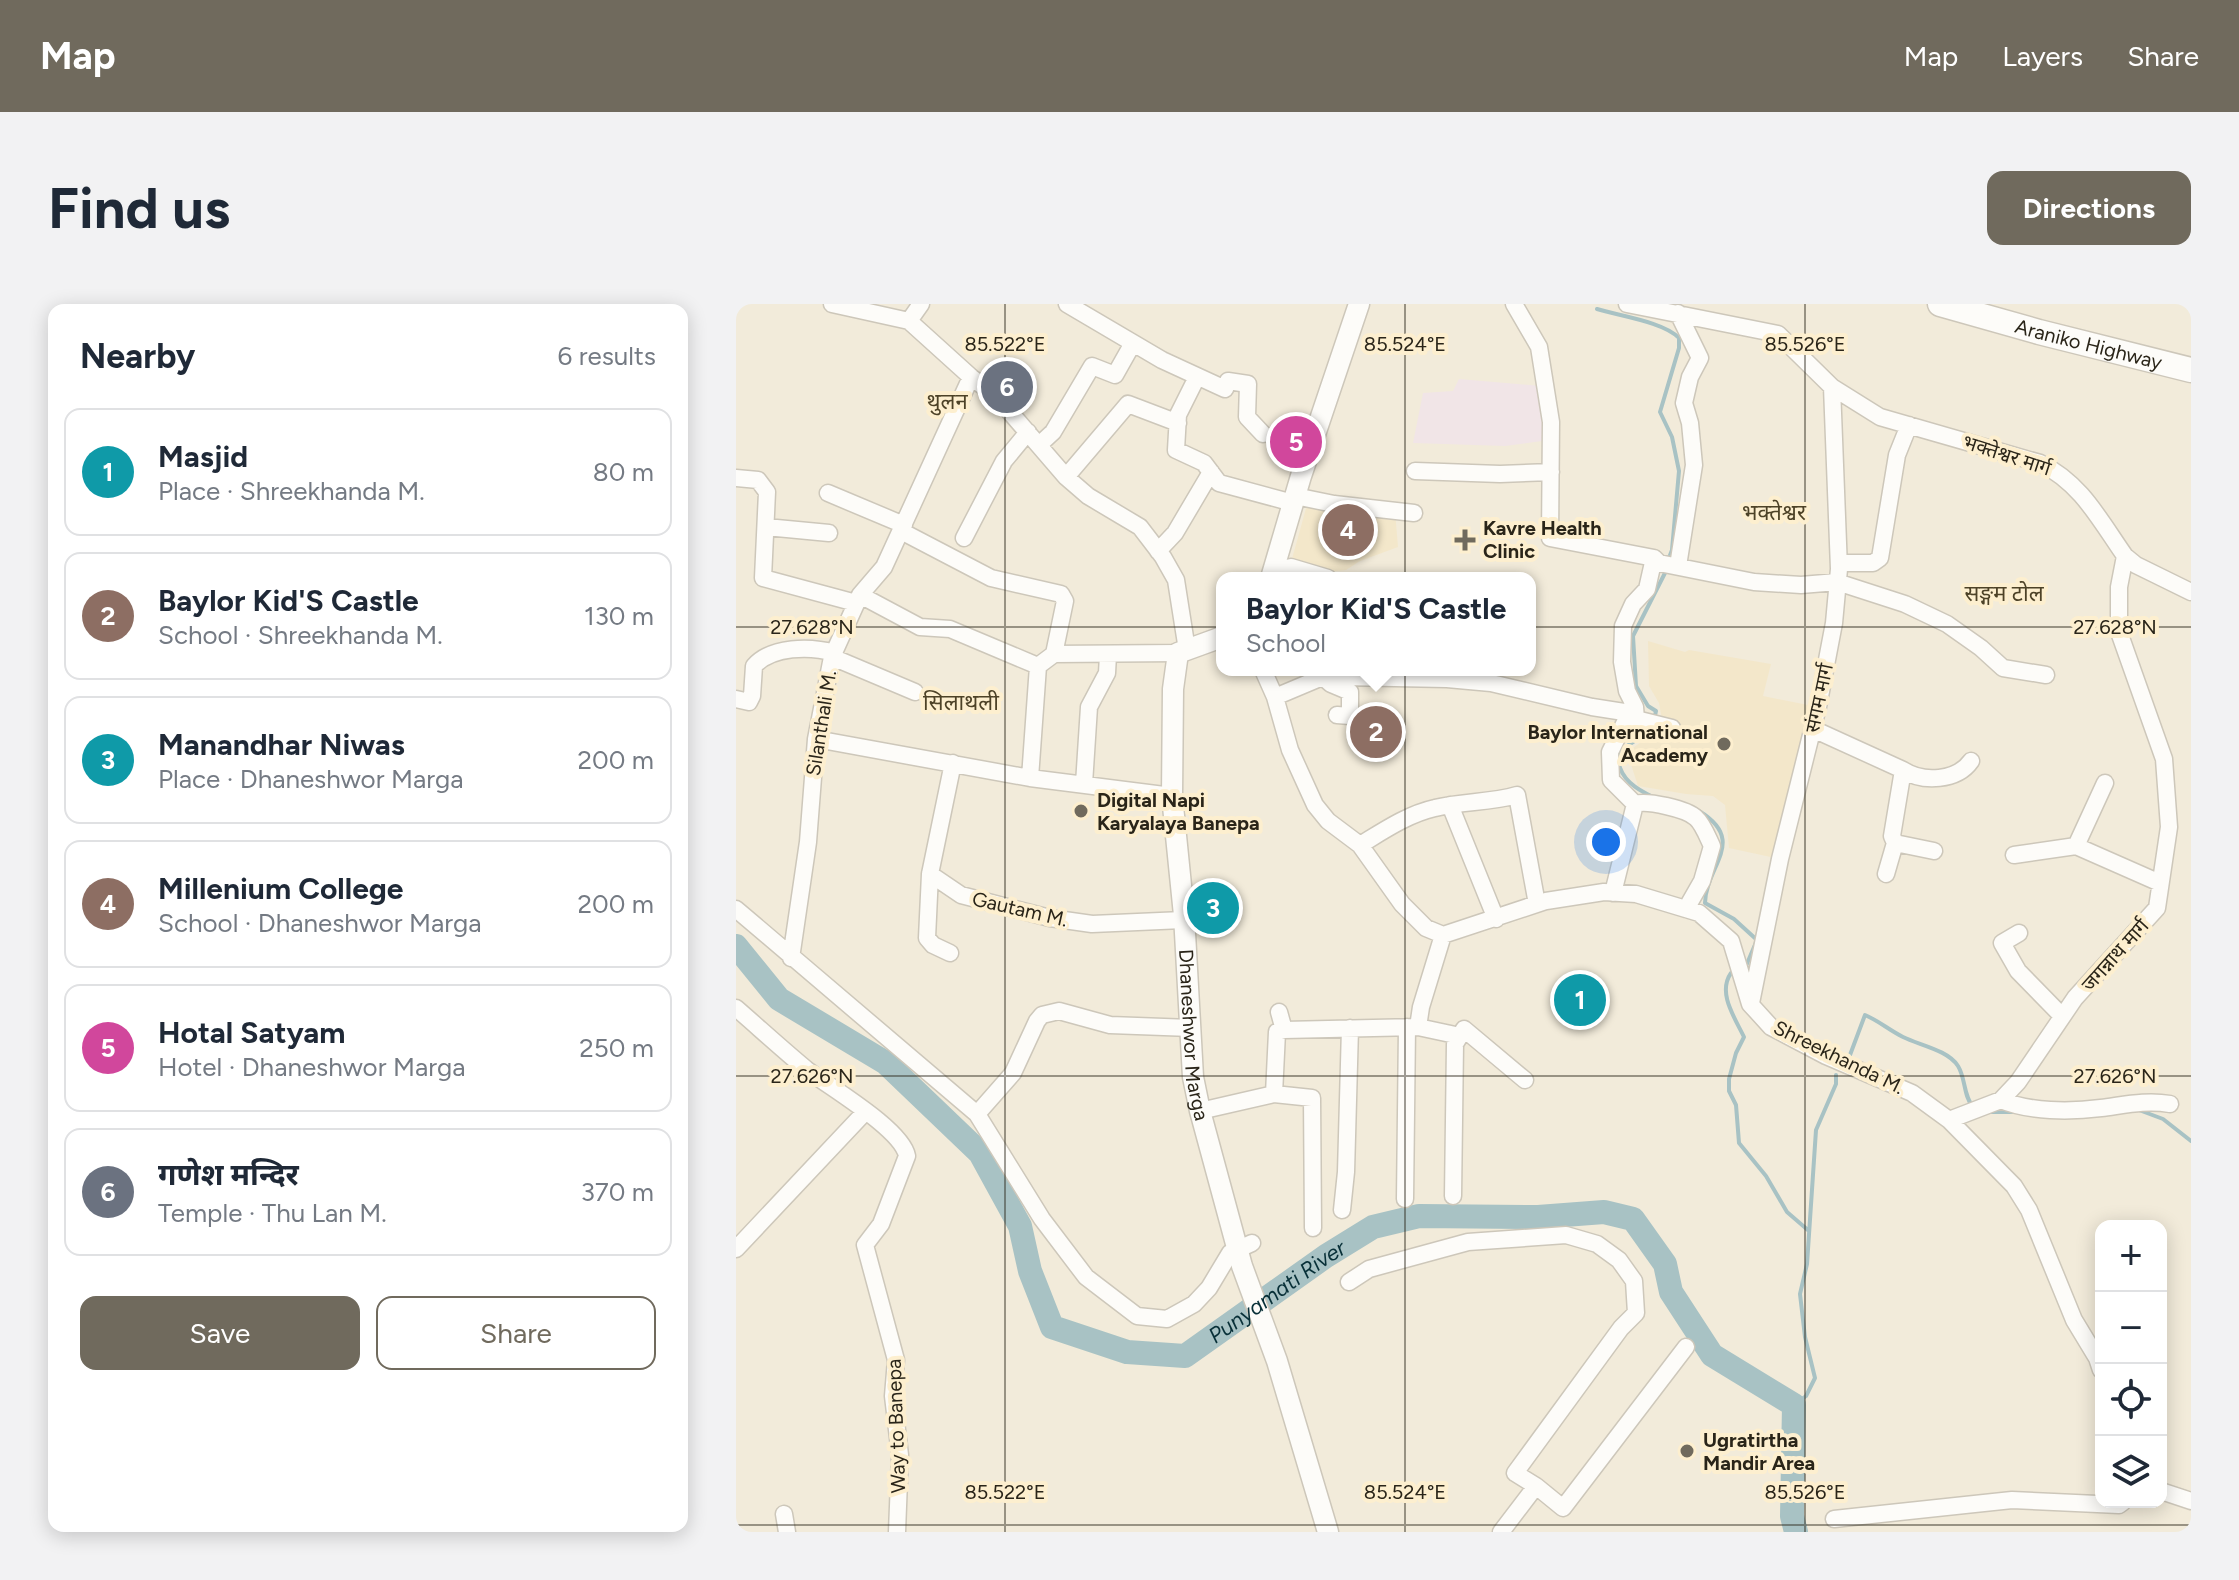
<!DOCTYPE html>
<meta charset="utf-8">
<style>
:root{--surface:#fff;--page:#f2f2f3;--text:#1f2937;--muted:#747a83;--line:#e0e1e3;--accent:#706a5d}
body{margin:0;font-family:Figtree,"Noto Sans Devanagari",sans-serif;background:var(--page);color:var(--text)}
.controls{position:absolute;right:24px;bottom:24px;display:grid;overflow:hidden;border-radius:16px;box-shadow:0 4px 20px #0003}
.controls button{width:72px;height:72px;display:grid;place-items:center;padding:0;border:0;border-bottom:2px solid var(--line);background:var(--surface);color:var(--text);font:40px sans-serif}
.you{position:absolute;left:870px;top:538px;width:28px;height:28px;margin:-20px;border:6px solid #fff;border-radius:50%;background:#1a73e8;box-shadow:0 0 0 12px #1a73e833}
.badge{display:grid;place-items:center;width:52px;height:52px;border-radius:50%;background:var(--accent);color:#fff;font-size:26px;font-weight:700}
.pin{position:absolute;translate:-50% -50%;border:4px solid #fff;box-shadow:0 2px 8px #0006}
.popup{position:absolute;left:480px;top:268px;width:320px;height:104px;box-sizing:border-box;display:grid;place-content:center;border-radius:16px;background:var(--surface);filter:drop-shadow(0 2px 6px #0005);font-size:26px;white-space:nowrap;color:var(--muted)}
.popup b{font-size:30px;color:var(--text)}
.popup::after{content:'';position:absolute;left:50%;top:100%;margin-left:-16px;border:16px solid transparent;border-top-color:var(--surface)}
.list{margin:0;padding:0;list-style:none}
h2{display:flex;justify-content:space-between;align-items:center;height:104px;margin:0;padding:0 32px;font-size:34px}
h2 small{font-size:26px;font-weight:400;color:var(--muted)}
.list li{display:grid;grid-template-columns:52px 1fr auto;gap:24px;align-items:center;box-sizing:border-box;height:128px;margin:0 16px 16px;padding:0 16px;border:2px solid var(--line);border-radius:16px}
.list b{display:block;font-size:30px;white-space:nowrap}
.list p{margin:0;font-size:26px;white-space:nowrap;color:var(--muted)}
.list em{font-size:26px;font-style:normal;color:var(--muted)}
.actions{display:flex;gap:16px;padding:24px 32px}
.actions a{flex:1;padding:18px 0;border:2px solid var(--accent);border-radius:16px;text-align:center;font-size:28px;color:var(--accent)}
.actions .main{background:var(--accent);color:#fff}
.icon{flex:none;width:44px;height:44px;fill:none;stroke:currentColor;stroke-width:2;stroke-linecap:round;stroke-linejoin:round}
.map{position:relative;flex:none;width:1455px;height:1228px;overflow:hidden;border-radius:16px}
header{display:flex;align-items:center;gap:48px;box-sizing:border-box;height:112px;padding:0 40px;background:var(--accent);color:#fff}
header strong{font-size:38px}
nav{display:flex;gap:44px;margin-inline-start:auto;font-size:28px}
.intro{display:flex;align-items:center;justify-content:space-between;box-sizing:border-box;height:192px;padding:0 48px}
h1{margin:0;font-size:56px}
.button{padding:20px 36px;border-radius:16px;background:var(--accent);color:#fff;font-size:28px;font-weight:700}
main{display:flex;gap:48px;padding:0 48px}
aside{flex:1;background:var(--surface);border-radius:16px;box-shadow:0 4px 20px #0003}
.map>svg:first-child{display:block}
.industrial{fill:#f1e5e7}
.built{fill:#f3e7ca}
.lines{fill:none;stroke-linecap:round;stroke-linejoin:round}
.stream{stroke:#a8c2c4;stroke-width:4}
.river{stroke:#a8c2c4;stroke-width:24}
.minor-casing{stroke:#cdc7ba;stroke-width:19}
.major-casing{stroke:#cdc7ba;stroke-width:23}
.highway-casing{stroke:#cdc7ba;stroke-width:27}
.minor{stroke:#fdfcf9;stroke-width:16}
.major{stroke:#fdfcf9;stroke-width:20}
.highway{stroke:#fdfcf9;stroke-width:24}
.ticks{fill:none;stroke:#2a2519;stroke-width:2;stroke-opacity:0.45}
.poi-dot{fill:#706a5d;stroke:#fdefcf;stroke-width:3}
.labels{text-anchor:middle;stroke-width:8;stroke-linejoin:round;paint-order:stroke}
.street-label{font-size:20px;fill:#2a2519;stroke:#fdefcf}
.poi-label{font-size:20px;font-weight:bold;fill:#2a2519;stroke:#fdefcf;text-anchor:start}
.neighbourhood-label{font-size:22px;fill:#4d4227;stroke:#fdefcf}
.water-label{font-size:22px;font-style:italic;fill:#083038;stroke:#fdefcf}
.ticks-label{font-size:20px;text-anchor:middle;fill:#2a2519;stroke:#fdefcf;stroke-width:8;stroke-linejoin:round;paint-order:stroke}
</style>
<header>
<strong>Map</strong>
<nav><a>Map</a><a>Layers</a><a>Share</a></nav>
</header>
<div class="intro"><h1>Find us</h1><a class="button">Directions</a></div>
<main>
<aside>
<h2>Nearby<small>6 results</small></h2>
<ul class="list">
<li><span class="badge" style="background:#0f9aa8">1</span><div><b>Masjid</b><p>Place · Shreekhanda M.</p></div><em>80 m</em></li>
<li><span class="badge" style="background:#8d6e63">2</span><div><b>Baylor Kid'S Castle</b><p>School · Shreekhanda M.</p></div><em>130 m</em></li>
<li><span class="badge" style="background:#0f9aa8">3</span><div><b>Manandhar Niwas</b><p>Place · Dhaneshwor Marga</p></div><em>200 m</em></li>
<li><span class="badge" style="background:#8d6e63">4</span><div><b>Millenium College</b><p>School · Dhaneshwor Marga</p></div><em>200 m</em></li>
<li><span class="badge" style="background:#d1479c">5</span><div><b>Hotal Satyam</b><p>Hotel · Dhaneshwor Marga</p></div><em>250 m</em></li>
<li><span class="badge" style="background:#6b7280">6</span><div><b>गणेश मन्दिर</b><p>Temple · Thu Lan M.</p></div><em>370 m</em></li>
</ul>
<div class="actions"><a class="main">Save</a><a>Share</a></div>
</aside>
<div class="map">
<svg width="1455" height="1228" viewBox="0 0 1455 1228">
<rect width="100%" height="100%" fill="#f2ebda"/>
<!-- industrial -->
<path class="industrial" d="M723,75l82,7 8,54 -44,6 -92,-3 10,-50 30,-2z"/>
<!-- built -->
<path class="built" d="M571,201l44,9 44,-3 3,36 -38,14 -14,9 -19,2 -37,-6z
M912,337l37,11 4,-2 82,14 -8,32 55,11 -38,152 -51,-11 -4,-43 -12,-9 -27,-2 -48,-8 -11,-34 24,-17 11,-16 -3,-16 -10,-17z"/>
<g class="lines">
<!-- stream -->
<path class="stream" d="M861,5c23,7 67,13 82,29v10l-19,64 12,25 7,34 -7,79 -3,8
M918,416l2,-9 -8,-5 -12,-20 -3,-50 33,-65
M916,424c-11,13 -27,13 -34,31 2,20 18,30 35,38
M963,507c49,30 7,54 6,92l29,16 23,21 -11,26
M995,669c-14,20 4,45 13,64l-8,16 -7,26v12l7,14 3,38 27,33 21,36 22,19
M1109,753l5,-2 15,-40c14,6 24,15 38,22 16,8 45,13 55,29 8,13 5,29 15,41
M1403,806l24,9 28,22
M1252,808h27
M1058,1101l12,-9 9,-18 -10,-41 -5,-43 7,-30 9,-134 20,-46v-9"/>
<!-- river -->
<path class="river" id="s1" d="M0,642l43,53 107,64 94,90 40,73 10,45 22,56 75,25 58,4 141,-100 47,-29 46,-11 119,1 66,-5 29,7 32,45 6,28 41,63 82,50 -2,111 4,16"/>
<defs>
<path id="minor" d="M96,0l77,17 62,56 26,20 69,80 22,19 52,31 23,30 13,23 11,70
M331,0l95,56 63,29 3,-8 20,3 -1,33 16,17
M778,0l25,43 12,75 -1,116 104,20 -7,31 -14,15 -10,22 -1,36 5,29 8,16 1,12
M891,0l151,30 54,53 48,30 160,46c41,20 59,56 85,93l11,9 55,27
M942,9l22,45 -10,19 -6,26 6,20 4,42 -16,101
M173,17l12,-17
M461,73l-19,38 -2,35 28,13 15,20 74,20
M303,141l14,-13 39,-66 23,9 18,-32
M679,167l85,3 51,-2
M330,173l62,-73 50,19
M0,174l22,2 9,12 -4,86 93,25
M92,189l76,32
M559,192l39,8 80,9
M30,223l63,6
M165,227l90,47 70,16 4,7 -11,53
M228,234l40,-77 24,-29
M422,247l17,-18 36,-61
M918,254l5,5 95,19 47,3 36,-3 68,22 42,20 34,24 22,20 43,7
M1103,259h34l7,-5 17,-103 12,-30
M538,267l17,-4 37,11
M124,291l60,32 30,2 88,37
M96,353l83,35
M527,366l12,27 15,53 25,55 13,16 32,24 42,59 24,24 17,7 103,-34 58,-9 32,2 63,19 32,28 19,63 21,23 55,29 86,37 37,27 65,66 15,24 45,110 23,38 4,12
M588,374l7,6 19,8v24l-13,-1
M539,393l57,-24 11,4 104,2 44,4 101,24 32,5 12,7 36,9
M0,395l13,3 3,-6 2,-30c18,-20 56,-20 81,-13
M893,410l-19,38 1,28 24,24
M1077,425l90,41 -11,66 3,7
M80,435l214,39 142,18
M217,459l-23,111 31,21 89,23 42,6 91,-4
M1167,466c20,13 54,11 68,-9
M294,474l8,-112 16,-12 124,-1
M348,480l5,-77 18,-34 1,-18
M899,500c12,-4 52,5 61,14 7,6 12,20 16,28l-10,35 -16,28
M714,501l46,114
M624,541c23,-14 48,-31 75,-37 27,-7 55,-5 82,-13l20,109
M1340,542l29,-63
M1278,551l62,-9 84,37
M194,570l-3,64 6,7 17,8
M1150,570l9,-31 39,8
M877,589l22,-89
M0,605l241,205 65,105 44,58 51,39 30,3 27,-15 15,-16 21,-35 22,-10
M1283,629l-17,10 16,28 44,45
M55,654l17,-116 8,-103 16,-82 28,-62 24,-28 87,-190
M1015,699l29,-144 38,-152 16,-84 5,-54 -7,-182
M0,704c23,20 46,41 70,61 23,18 96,60 101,87l-26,68 -16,21 31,115 -3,36 7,59 -3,77
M543,708l5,18 134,-3 3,-20 22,-72
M682,723l42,9
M538,790l38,4 1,130
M1265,796l17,-18 57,-84 82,-90 12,-81 -5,-68 -45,-127v-45l6,-31
M464,807l74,-17 3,-62 7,-2
M241,810l36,-41 24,-52 5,-6 17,-4 51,14 81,3
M1213,816l52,-20c29,12 69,12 100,8 24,-3 45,-8 69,-4
M717,892l2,-152 9,-15 61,51
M669,895l2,-172
M606,906l4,-38 4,-144
M0,945l130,-138
M613,978l20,-13 99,-27 98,-7 31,9 22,16 15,21 2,32 -15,15 -106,145 21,13 -35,46
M800,1182l27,22 123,-161
M1425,1187l30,10
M48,1210l3,18
M1098,1215l178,-19 107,5 4,-3"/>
<g id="major">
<path d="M535,274l30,-102 58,-172"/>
<path id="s2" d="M486,333l-44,16 -5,36 -1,107 12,119 9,162 7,34 42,155 35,95 51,171"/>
</g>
<g id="highway">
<path id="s3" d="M1204,0l99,28 152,38"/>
</g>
</defs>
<!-- minor casing -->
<use href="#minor" class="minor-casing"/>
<!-- major casing -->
<use href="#major" class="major-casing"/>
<!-- highway casing -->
<use href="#highway" class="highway-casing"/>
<!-- minor -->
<use href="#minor" class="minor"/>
<!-- major -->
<use href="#major" class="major"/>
<!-- highway -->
<use href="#highway" class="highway"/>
</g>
<!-- ticks -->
<path class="ticks" d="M269,0v1228M669,0v1228M1069,0v1228M0,323h1455M0,772h1455M0,1221h1455"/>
<!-- markers -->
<g class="poi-dot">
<path d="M725 224h8v8h8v8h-8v8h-8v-8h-8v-8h8z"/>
<circle cx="988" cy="440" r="8"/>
<circle cx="345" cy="507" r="8"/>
<circle cx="951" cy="1147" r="8"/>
</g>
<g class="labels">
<!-- street labels -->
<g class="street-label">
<text dy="7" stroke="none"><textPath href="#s3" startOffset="154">Araniko Highway</textPath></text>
<text transform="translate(1271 151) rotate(18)" y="7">भक्तेश्वर मार्ग</text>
<text transform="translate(1083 394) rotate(-78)" y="7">संगम मार्ग</text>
<text transform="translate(85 419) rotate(-81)" y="7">Silanthali M.</text>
<text transform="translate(284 605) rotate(13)" y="7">Gautam M.</text>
<text transform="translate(1379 651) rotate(-48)" y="7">जगन्नाथ मार्ग</text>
<text dy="7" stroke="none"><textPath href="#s2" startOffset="430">Dhaneshwor Marga</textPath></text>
<text transform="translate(1103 753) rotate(26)" y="7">Shreekhanda M.</text>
<text transform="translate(160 1122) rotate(-92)" y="7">Way to Banepa</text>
</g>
<!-- poi labels -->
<g class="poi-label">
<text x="747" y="231">Kavre Health<tspan x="747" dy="23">Clinic</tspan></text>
<text x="972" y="435" text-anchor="end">Baylor International<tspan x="972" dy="23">Academy</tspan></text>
<text x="361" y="503">Digital Napi<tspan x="361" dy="23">Karyalaya Banepa</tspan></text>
<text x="967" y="1143">Ugratirtha<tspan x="967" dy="23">Mandir Area</tspan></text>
</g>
<!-- neighbourhood labels -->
<g class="neighbourhood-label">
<text x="211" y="105">थुलन</text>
<text x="1038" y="216">भक्तेश्वर</text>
<text x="1268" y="297">सङ्गम टोल</text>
<text x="225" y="406">सिलाथली</text>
</g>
<!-- water labels -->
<g class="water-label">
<text dy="8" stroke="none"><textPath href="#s1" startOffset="762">Punyamati River</textPath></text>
</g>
</g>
<g class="ticks-label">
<text x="269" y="47">85.522°E</text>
<text x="669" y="47">85.524°E</text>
<text x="1069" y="47">85.526°E</text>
<text x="76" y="330">27.628°N</text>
<text x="1379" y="330">27.628°N</text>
<text x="76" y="779">27.626°N</text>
<text x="1379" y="779">27.626°N</text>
<text x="269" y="1195">85.522°E</text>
<text x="669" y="1195">85.524°E</text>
<text x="1069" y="1195">85.526°E</text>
</g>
</svg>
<div class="controls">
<button>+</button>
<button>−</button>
<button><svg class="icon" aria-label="locate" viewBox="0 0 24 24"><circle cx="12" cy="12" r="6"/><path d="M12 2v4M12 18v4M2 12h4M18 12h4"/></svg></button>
<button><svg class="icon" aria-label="layers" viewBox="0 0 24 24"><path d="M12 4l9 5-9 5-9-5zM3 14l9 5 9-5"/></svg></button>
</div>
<div class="you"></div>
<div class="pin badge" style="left:844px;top:696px;background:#0f9aa8">1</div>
<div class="pin badge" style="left:640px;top:428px;background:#8d6e63">2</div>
<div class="popup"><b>Baylor Kid'S Castle</b>School</div>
<div class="pin badge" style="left:477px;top:604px;background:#0f9aa8">3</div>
<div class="pin badge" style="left:612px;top:226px;background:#8d6e63">4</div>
<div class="pin badge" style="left:560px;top:138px;background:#d1479c">5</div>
<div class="pin badge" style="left:271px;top:83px;background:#6b7280">6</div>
</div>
</main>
